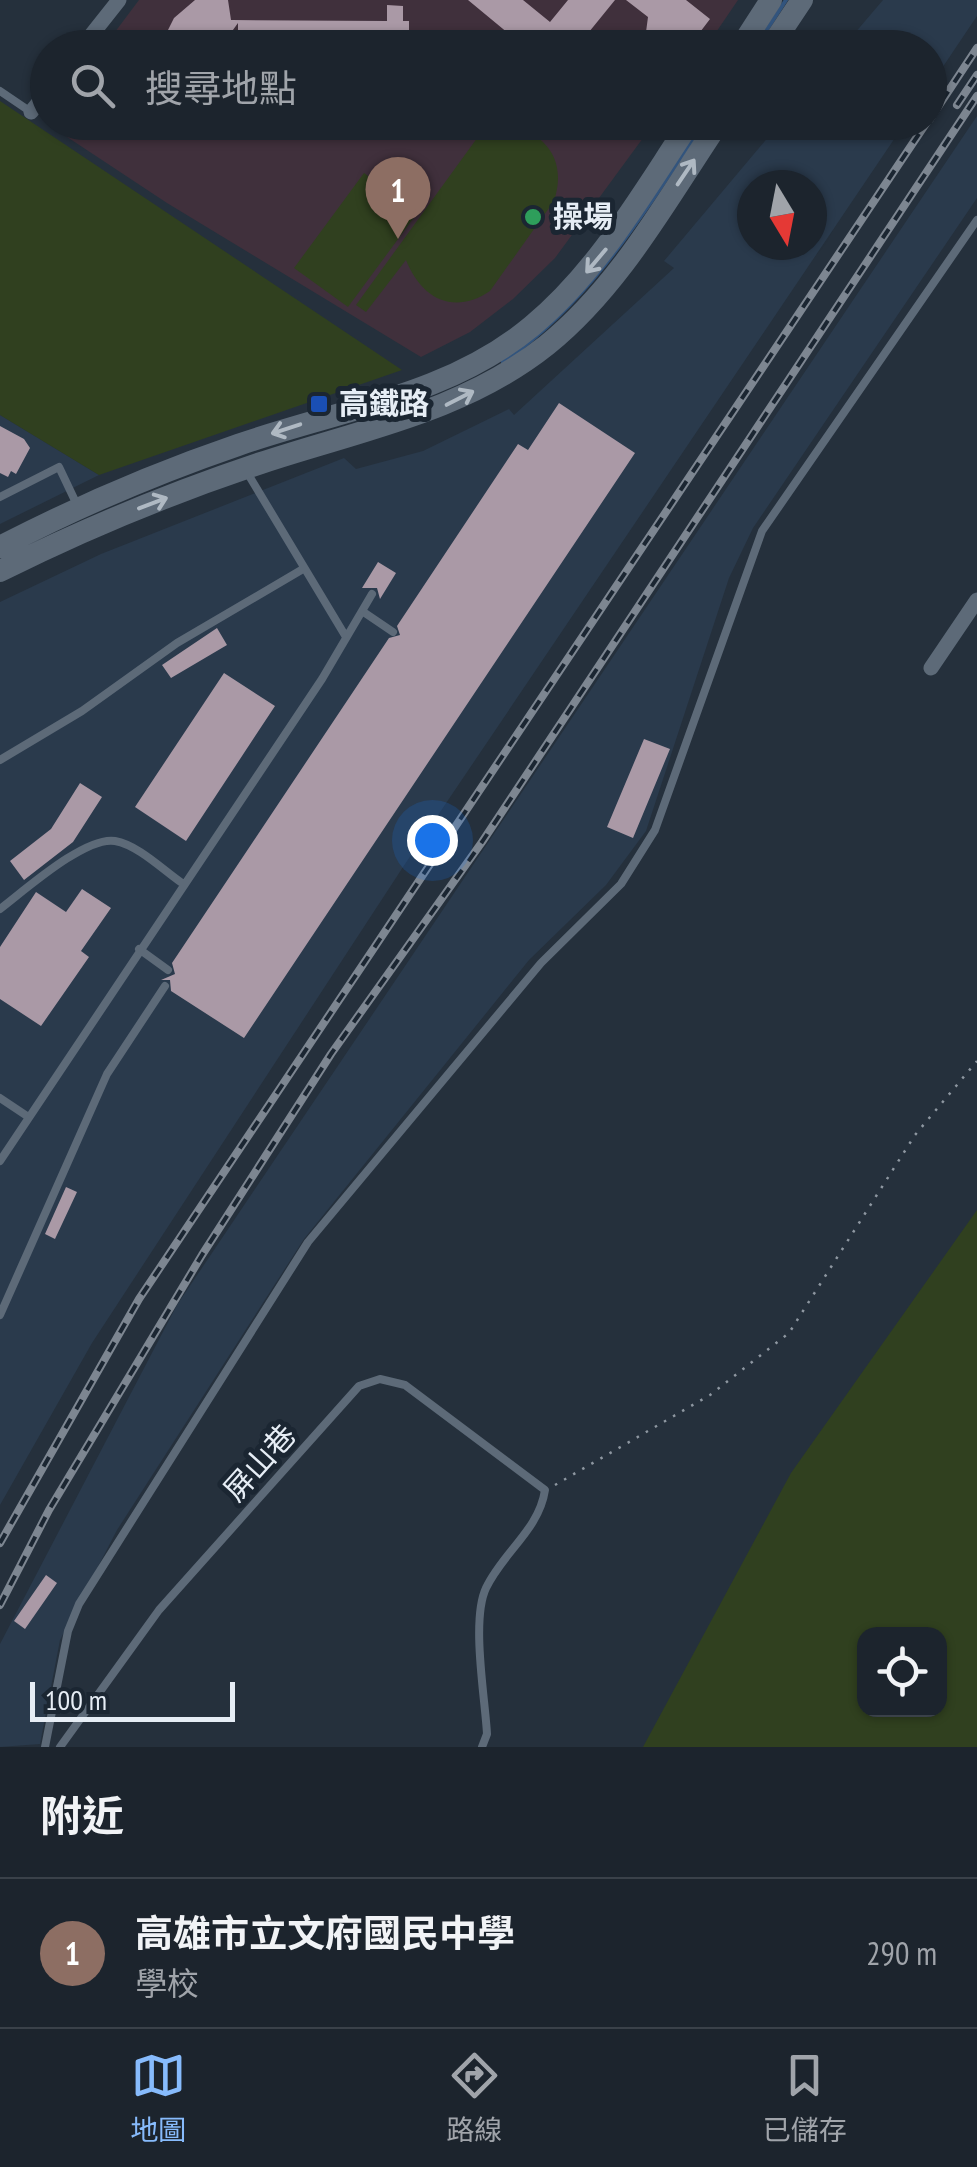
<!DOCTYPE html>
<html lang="zh-TW">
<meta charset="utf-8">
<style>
:root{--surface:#1c242d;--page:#252c35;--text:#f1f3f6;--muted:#a0a4aa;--line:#3a4149;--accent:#87bbfc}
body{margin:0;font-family:"PT Sans Narrow","Noto Sans TC",sans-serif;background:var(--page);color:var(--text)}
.controls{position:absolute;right:30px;bottom:30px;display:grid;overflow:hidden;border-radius:20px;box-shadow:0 2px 8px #0004}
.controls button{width:90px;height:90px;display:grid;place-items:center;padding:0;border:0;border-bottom:2px solid var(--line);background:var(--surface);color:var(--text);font:50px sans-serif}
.compass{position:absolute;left:737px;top:170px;width:90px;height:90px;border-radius:50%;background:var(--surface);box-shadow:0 2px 8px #0004;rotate:170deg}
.scale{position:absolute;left:30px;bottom:25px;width:205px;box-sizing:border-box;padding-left:10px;border:5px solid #e6edf5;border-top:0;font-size:28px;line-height:35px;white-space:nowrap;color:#e6edf5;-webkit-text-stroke:8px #1b2632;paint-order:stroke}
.you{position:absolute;left:432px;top:840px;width:35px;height:35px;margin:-25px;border:8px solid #fff;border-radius:50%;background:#1a73e8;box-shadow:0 0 0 15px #1a73e833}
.badge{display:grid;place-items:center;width:65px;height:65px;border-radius:50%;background:var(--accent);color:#fff;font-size:32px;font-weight:700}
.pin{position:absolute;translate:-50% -82px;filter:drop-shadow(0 2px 5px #0008)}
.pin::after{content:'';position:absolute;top:52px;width:35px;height:30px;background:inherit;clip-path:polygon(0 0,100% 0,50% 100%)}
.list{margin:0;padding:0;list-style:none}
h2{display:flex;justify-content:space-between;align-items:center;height:130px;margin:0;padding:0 40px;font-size:42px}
h2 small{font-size:32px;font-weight:400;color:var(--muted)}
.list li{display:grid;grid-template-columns:65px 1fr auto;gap:30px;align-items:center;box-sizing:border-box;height:150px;padding:0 40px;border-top:2px solid var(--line)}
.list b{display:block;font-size:38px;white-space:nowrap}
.list p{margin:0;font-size:32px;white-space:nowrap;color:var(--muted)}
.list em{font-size:32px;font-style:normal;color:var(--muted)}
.icon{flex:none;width:55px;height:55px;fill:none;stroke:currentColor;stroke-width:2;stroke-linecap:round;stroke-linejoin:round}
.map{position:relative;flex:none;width:977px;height:1747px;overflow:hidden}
.search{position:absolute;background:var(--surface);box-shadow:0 2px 8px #0004;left:30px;right:30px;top:30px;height:110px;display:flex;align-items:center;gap:25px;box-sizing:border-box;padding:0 35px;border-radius:55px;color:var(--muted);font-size:38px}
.sheet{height:280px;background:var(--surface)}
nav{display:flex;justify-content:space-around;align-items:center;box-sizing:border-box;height:140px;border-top:2px solid var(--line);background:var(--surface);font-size:28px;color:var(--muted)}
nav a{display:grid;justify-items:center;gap:5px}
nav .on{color:var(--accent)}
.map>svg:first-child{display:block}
.built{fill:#2a3a4c;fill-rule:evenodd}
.education{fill:#40303c}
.green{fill:#30401f;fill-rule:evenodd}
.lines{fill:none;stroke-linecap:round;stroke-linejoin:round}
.stream{stroke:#32547d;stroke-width:4}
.building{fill:#aa99a6}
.path{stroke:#8e97a1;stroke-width:2.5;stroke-dasharray:2.5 8;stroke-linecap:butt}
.lane{stroke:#5d6a78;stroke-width:8}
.street{stroke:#5d6a78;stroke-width:15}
.secondary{stroke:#5d6a78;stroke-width:22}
.rail-casing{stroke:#7d8691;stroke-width:8}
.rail{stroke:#1b2632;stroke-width:4;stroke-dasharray:11;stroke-linecap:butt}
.oneway{stroke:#afb9c3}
.leisure-dot{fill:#2e9e5b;stroke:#1b2632;stroke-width:4}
.transit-dot{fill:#1a4fb4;stroke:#1b2632;stroke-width:4}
.labels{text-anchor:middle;stroke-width:10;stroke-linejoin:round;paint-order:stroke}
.poi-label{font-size:30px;font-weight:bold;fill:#e6edf5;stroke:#1b2632;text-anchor:start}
.street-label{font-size:30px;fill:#e6edf5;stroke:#1b2632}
</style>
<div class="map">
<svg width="977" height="1747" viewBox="0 0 977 1747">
<rect width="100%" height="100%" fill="#25303c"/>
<!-- built -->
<path class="built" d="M883,0h94v16l-47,70v-38l-87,-1z
M977,116v82l-224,330 -24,50 -83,253 -40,54 -77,75 -225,279 -187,291 -57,110 -20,104 -40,3v-103l177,-339z
M780,123h125l-500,741 -313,479 -92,162v-903l101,-48 243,-96 12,11 67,-18 86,-42 5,6 160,-147 -10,-7zM752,185h60v60h-60z
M0,415l99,60 -99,49z"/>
<!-- education -->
<path class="education" d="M139,0h599l-32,47 -603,1z
M46,123l1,-2 607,2 -99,135 -42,41 -43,33 -49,25 -254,-154z"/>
<!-- green -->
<path class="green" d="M0,101l402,269 -303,105 -99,-60z
M488,123c38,-1 84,23 66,78l-64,90c-37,25 -69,7 -84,-31l-40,52 -10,-7z
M364,173l54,39 -70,95 -54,-39z
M977,1210v537h-334l148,-274zM864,1634h76v76h-76z"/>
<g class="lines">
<!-- stream -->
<path class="stream" d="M755,48l31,-48
M503,362c89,-62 142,-151 201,-240"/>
</g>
<!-- building -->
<path class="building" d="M195,0h33l3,20 156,1v-16l16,1v15h6v26l-171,1v-25l-18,25h-61l15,-30z
M468,0h55l27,22 18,-22h47l-39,48h-50z
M626,0h60l24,19 -22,29h-54l12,-16 2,-15z
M210,122h199v12l-199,-2z
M559,403l76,50 -391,585 -73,-47 -1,-11h-9l14,-6 -3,-11 217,-325 11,-3 -3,-9 121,-182 10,6z
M0,426l24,13 6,9 -14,26 -5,-3 -3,6 -8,-4z
M378,562l18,11 -16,26 -3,-11h-15z
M217,628l10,17 -56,33 -9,-13z
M224,673l51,33 -89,135 -51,-34z
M644,739l26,10 -37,89 -26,-11z
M80,783l22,14 -29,45 -49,38 -14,-19 41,-32z
M82,889l29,19 -30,43 8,6 -48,69 -41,-27v-52l36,-55 30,20z
M66,1187l11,5 -22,47 -10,-5z
M46,1575l11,8 -32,46 -11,-8z"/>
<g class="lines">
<!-- path -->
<path class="path" d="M555,1485l155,-90 79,-62 126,-198 62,-74"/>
<!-- lane -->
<path class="lane" d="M0,91l31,21
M245,469l101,168
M0,497l59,-30 19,40
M362,611l31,21
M0,760l82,-49 95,-68 126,-74
M0,909c24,-18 85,-73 115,-68 23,4 48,29 67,42
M139,949l29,21
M0,1098l27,18
M0,1161l322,-482 50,-85
M0,1315l107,-241 58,-88
M45,1747l23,-116 11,-27 229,-362 233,-279 80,-79 34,-54 107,-299 215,-311
M60,1747l99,-137 200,-224 21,-7 25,6 140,105c-6,40 -42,62 -59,98 -15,32 -1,109 1,146l-5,13"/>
<!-- street -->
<path class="street" d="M81,48l38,-48
M31,112l17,-21
M931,668l46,-68"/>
<!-- secondary -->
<path class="secondary" d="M740,48l31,-48
M770,48l32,-48
M0,547c77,-40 156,-74 238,-102 100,-35 210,-49 294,-119 67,-56 109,-131 158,-204
M0,571c84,-42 171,-78 261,-108 99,-33 202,-51 286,-118 73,-59 120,-146 172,-223"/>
<defs>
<path id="rail" d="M957,105l20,-30
M930,119l47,-71
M0,1543l139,-244 788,-1177
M0,1605l49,-95 153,-255 129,-201 151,-212 495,-746"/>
</defs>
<!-- rail casing -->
<use href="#rail" class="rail-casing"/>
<!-- rail -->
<use href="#rail" class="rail"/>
</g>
<!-- one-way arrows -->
<defs><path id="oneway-shaft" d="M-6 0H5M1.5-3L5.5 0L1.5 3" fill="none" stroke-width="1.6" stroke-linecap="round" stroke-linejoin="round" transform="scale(2.5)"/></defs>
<g class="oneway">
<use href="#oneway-shaft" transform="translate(686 172) rotate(-56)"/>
<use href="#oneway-shaft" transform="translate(596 261) rotate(130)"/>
<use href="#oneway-shaft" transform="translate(460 398) rotate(-27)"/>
<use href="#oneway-shaft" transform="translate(286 429) rotate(162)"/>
<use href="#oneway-shaft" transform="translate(153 503) rotate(-21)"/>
</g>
<!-- markers -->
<circle class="leisure-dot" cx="533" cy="217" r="10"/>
<rect class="transit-dot" x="309" y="394" width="20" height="20" rx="5"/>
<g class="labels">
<!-- poi labels -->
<g class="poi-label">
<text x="553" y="227">操場</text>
<text x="339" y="414">高鐵路</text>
</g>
<!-- street labels -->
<g class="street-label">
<text transform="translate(260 1463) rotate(-48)" y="10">屏山巷</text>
</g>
</g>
</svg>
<div class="controls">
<button><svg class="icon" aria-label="locate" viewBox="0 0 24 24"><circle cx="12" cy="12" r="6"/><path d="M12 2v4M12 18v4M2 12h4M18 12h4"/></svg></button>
</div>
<svg class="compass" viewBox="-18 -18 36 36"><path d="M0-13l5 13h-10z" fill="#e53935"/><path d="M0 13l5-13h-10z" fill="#a0a4aa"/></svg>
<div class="scale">100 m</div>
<div class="you"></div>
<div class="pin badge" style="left:398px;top:239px;background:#8d6e63">1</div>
<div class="search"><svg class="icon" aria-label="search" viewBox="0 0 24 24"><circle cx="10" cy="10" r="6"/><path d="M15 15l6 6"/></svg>搜尋地點</div>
</div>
<section class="sheet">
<h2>附近<small></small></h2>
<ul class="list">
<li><span class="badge" style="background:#8d6e63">1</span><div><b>高雄市立文府國民中學</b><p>學校</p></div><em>290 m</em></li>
</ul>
</section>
<nav>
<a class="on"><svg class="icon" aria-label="map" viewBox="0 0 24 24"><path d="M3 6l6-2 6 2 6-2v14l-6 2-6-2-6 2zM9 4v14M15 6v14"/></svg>地圖</a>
<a><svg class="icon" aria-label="directions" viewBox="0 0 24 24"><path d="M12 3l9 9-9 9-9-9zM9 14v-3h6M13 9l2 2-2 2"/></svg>路線</a>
<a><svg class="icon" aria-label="saved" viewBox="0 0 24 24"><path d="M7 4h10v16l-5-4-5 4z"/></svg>已儲存</a>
</nav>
